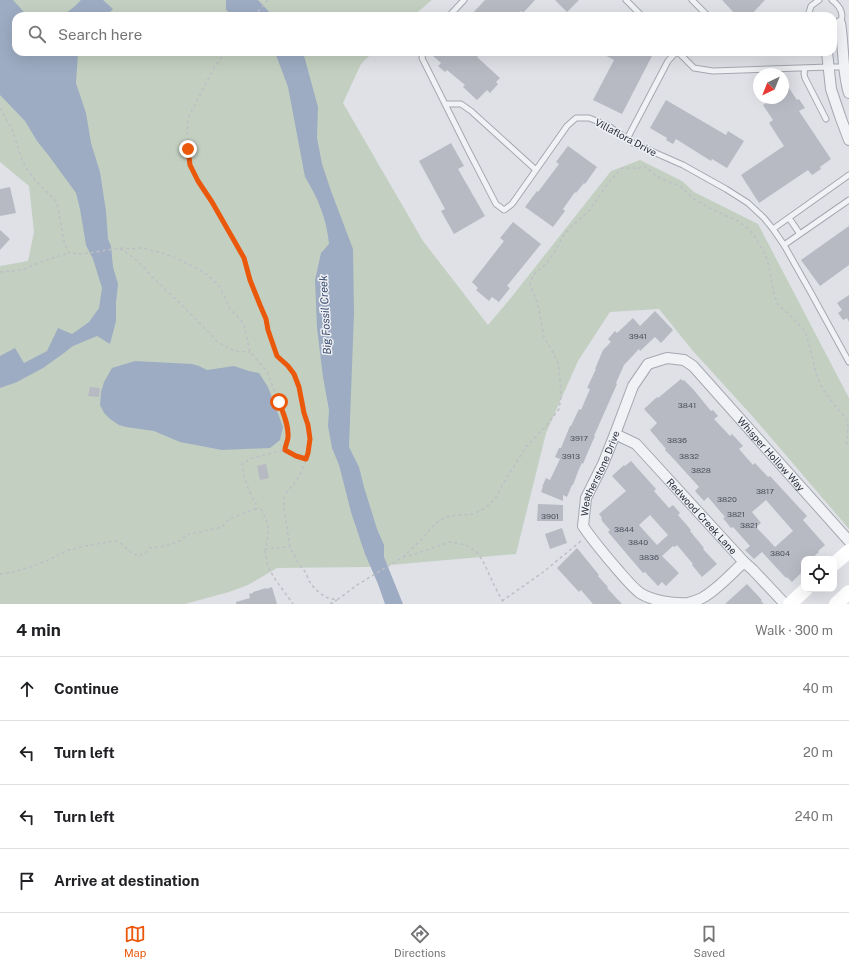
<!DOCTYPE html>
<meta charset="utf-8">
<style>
:root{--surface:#fff;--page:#f6f6f6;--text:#202124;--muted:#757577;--line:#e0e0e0;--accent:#ea580c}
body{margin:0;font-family:"Public Sans",sans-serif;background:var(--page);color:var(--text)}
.controls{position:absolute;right:12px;bottom:12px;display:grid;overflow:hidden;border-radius:8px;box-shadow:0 4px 16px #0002}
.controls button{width:36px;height:36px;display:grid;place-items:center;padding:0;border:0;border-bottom:1px solid var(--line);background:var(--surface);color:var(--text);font:20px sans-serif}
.compass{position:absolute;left:753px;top:68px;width:36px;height:36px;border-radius:50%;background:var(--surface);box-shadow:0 4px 16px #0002;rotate:223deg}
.stop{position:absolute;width:12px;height:12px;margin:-9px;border:3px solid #ea580c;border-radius:50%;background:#fff}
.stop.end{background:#ea580c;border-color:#fff;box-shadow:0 1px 4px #0008}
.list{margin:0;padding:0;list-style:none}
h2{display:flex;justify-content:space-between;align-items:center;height:52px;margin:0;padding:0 16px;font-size:17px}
h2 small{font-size:13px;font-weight:400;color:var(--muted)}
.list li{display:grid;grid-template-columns:26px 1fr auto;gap:12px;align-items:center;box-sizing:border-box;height:64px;padding:0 16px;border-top:1px solid var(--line)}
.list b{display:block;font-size:15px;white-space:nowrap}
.list em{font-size:13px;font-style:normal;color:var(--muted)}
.icon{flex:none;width:22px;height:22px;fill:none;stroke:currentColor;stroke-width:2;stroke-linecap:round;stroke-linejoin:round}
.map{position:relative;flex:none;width:849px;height:604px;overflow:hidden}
.search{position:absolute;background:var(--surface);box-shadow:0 4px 16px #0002;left:12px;right:12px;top:12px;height:44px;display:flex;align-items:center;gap:10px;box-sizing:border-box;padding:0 14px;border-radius:12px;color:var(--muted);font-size:15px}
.sheet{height:308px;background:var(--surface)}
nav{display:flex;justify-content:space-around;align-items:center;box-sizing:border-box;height:56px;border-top:1px solid var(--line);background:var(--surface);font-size:11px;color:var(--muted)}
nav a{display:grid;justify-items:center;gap:2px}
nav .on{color:var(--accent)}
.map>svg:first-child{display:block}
.green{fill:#c3d0c1}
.water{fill:#9dacc3}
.building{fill:#b7bac3;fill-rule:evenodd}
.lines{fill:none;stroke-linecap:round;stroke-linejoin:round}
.lane-casing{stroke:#a5a8b0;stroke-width:7}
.street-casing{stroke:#a5a8b0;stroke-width:12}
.path{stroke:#bdbfc5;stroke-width:1.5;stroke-dasharray:3 3;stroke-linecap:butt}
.lane{stroke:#f1f2f5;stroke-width:5}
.street{stroke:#f1f2f5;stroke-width:10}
.secondary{stroke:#fff;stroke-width:14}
.route{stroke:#ea580c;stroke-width:5}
.labels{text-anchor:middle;stroke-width:3;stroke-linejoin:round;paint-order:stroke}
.number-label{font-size:8px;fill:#4c515e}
.street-label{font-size:10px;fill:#292e3c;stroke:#eef0f4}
.water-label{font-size:11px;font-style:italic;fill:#384a6c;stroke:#eef0f4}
</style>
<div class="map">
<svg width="849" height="604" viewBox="0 0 849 604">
<rect width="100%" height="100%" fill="#dfe1e7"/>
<!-- green -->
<path class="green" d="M0,0h432l-19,16h-397v36h357l-12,12 -18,39 80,138 65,84 22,-26 101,-128 29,-11 42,21 12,11 64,32 91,174v131l-95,-111 -61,-67 -34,-42 -49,3 -32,49 -32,72 -30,121 -149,13 -90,1 -29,17 -19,7 -44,12h-185v-338l28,-5 6,-29 -5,-46 -29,-24z"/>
<!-- water -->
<path class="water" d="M0,0h13l10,11 7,5h-14v36h63l-1,2 -2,29 10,30 5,30 9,29 6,39 2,28 3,7 2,21 5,17 -2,19v18l-6,23 -13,-8 -24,10 -9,7 -21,15 -26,14 -17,6v-32l15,-8 9,15 23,-12 11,-23 14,6 17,-12 10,-14 3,-20 -9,-29 -7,-14 -6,-36 -4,-16 -27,-37 -12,-15 -12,-20 -25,-26z
M81,0h22l10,9 -7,7h-44l12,-9z
M226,0h32l15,16h-39l-8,-6z
M274,52h29l15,55 -1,31 5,26 9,27 22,58 1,64 -5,134 10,20 5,20 13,42 7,16v12l19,47h-18l-7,-20 -13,-30 -14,-42 -12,-47 -7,-17 -4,-22 1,-16 -6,-33 -6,-49 -2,-48 6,-27 8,-9c-2,-24 -11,-46 -24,-67l-17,-90 -12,-32z
M135,361l57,3 7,2 8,4 27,-4 15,5 10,2 9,14 15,40 -3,13 -10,8 -48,2 -42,-8 -26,-11 -28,-4 -7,-2 -9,-6 -6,-6 -4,-8 1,-13 3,-10 8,-14z"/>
<!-- building -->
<path class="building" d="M485,0h50l-12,13 -2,-2 -5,5h-46z
M555,0h24l-12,12z
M722,0h43l-15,16h-13z
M437,52h45l-5,5 23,21 -4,4 2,2 -8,9 -3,-3 -10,10 -14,-13 2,-2 -18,-15 -2,2 -7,-6 3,-3 -8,-7z
M599,52h55l-32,62 -29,-14 21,-40z
M789,88l8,12 2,-1 6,9 -6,3 32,48 -11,8 1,2 -9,6 -4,-5 -49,33 -18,-28 43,-29 -15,-23 4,-3 -10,-15 11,-7h9v-6z
M666,100l60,35 2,-4 16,10 -17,27 -15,-9 -1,2 -35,-22 -3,5 -7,-4 1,-2 -17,-10z
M451,143l13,23 -6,3 27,47 -31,18 -13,-23 4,-2 -26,-48z
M568,146l29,21 -12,17 -1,-1 -8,10 -1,-1 -12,17 2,2 -12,16 -28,-20 12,-16 1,1 21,-28 -3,-2z
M10,187l6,26 -16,3v-27z
M513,222l28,22 -34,42 3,2 -11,14 -7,-5 -3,4 -13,-11 2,-2 -6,-6 32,-41 -4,-3z
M849,226v39l-29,21 -19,-26z
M0,230l10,9 -10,11z
M849,295v27l-2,-4 -4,2 -5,-7 4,-3 -5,-7z
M655,311l18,19 -12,13 -6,-6 -15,14 -1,-2 -15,16 -8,18 1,1 -23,52h1l-8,18 -4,10 -1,-1 -3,6 -6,16h-1l-5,12 -4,-2v6l-22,-9 2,-5h-1l4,-9 4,2 10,-21 -5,-2 4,-9h2l9,-22h1l8,-17 2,1 9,-21 -3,-1 9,-19h-1l8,-19 8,-8 -3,-3 7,-8 2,2 16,-15 7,8z
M681,379l2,2 1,-1 9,9 18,22 2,-1 5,6 -4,3 16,17 2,-2 11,12 -4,3 14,16 2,-2 13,14 2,-1 37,40 -4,4 22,25 -7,6 1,1 -8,7h-7v11l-12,12 -5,-5 -1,1 -24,-26 -8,7 -9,-9 5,-4 -17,-19 -2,1 -8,-10 2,-1 -17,-20 -4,4 -9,-10 4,-4 -28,-31 -6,-6 1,-1 -16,-19 7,-7 -13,-14 13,-12 1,1zM766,500l27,31 -18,16 -19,-20 5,-4 -9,-11z
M90,387l10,1 -1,9 -11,-1z
M631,461l25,28 -2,2 15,17 4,-3 7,8 -2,2 13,15 -1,1 14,17 -1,1 14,15 -15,13 -10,-12 1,-1 -16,-19 -2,2 -2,-1 -11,10 17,17 -13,13 -4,-4 -4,4 -13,-14 -2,1 -35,-41 2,-2 -8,-9v-1l-1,-1 1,-1 -3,-4 27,-23 -14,-15 12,-11 1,1zM650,515l18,20 -11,10 -18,-20z
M266,464l3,14 -9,2 -3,-14z
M538,504l25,1v16h-26z
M562,528l5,15 -17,6 -5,-15z
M577,548l22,27 -1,1 10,11 -1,1 15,16h-29l-12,-14 -2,2 -22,-24z
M747,584l15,16 -1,1 3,3h-39z
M272,587l5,17h-41v-2l14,-4 -1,-4 4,-1v-1l13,-4v1z"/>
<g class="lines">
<defs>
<path id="lane" d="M626,0l16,16
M692,0l16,16
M832,0c12,9 14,21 1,30
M449,16l15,-16
M808,16l3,-10 8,-6
M423,52l-1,6 44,88 30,58 8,6 8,-6 55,-78 9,-8h13l18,7 26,18 50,22 43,24 22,14 16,15 9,11 11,16 26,46 39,71
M678,52l16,16 19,3 116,-4h15
M805,68l-1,6 1,4 21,41
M445,104h16l10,7 65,59
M627,139l41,-78 8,-9
M789,218l11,16
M773,229l76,-54
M784,245l65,-45"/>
<g id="street">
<path d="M840,23c4,23 2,48 9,70"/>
<path d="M827,52l4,37 9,27 9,24"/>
<path id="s1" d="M615,434l21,10 108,118 9,8 32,34"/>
<path id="s2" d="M744,562c-13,12 -27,28 -42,36 -4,2 -10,4 -14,5 -14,1 -36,-2 -48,-10 -8,-6 -16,-16 -23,-24 -12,-14 -24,-28 -34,-43l3,-28 17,-34 12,-30 18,-48 15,-22 19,-6 17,2 9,6 156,175"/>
</g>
</defs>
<!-- lane casing -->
<use href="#lane" class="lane-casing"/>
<!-- street casing -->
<use href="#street" class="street-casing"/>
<!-- path -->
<path class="path" d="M254,16l14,-16
M225,52l-11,16 -26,50 -1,16 1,15 2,16 8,16 13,21 33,56 6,22 9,25 7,14 2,11 9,26 11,10 7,8 4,13 5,26 4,12 3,14 -3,14 -2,6
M0,108l12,21 10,31 6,11 9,11 19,19 2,7 6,33 5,12 13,1 38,-6 11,1 11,-1 20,5 14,5 20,10 13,8 11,11 10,22 11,11 3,5 6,27 17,19 21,58v10l-3,7v3
M120,249l10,6 13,11 8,10 32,30 36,37 15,8 16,1
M0,272l22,-2 21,-9 26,-8
M255,509l5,-1c10,15 10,25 5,41l25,-2
M265,550l3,17 7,12 18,25
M403,557l9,-2 38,-13 16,3 11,7 7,11 10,22 10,19
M0,574l10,-1 17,-5 19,-7 20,-10 19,-5 30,-5 7,3 9,9 8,3 7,-4 4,-4 11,-1 19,-6 6,-6 36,-8 7,-8 26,-10 1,-6c-8,-11 -12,-26 -14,-39l10,-6 33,-8 11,6 10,3 -6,16 -6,9 -6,6 -4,8v9l6,40 7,14 9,12 3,8 6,8 10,8 12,3 20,-15 46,-28 19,-18 9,-11 9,-8 10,-4 23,-2 12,-6 10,-9 12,-22 19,-30 21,-22 12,-16 2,-12 -1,-17 -2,-17 -6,-13 -8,-12 -5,-29 -3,-10 -6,-14 3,-10 14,-12 10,-15 6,-12 12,-13 14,-12 20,-29 13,-14h12l3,1 7,-3 14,11 11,5 11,4 14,13 17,10 27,12 12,9 7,10 9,16 4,15 4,24 4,10 15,13 12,13 6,20 5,22 4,11 8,13 16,19 4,6 -1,15v7l2,3
M502,601l40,-28 39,-32
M330,604l7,-4"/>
<!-- lane -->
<use href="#lane" class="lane"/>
<!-- street -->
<use href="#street" class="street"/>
<!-- secondary -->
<path class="secondary" d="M834,564l15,-13
M790,604l16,-15
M836,604l13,-12"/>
</g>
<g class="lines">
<!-- route -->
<path class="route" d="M188,149l2,16 8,16 14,21 32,56 6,22 10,25 6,14 2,11 9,26 11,10 6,8 5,13 5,26 4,12 2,14 -2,14 -2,6 -10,-3 -11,-6c0,-5 3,-8 3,-13 1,-12 -5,-24 -9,-35"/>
</g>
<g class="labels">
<!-- number labels -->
<g class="number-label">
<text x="638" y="339">3941</text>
<text x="687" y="408">3841</text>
<text x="579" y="441">3917</text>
<text x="677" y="443">3836</text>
<text x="571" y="459">3913</text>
<text x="689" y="459">3832</text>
<text x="701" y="473">3828</text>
<text x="765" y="494">3817</text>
<text x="727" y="502">3820</text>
<text x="736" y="517">3821</text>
<text x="550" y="519">3901</text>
<text x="749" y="528">3821</text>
<text x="624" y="532">3844</text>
<text x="638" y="545">3840</text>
<text x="780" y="556">3804</text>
<text x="649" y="560">3836</text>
</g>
<!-- street labels -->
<g class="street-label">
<text transform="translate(626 137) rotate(28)" y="4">Villaflora Drive</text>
<text dy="4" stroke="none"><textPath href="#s2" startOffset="550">Whisper Hollow Way</textPath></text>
<text dy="4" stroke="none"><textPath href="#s2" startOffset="264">Weatherstone Drive</textPath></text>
<text dy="4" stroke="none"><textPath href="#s1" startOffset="121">Redwood Creek Lane</textPath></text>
</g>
<!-- water labels -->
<g class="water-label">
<text transform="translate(325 315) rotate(-93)" y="4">Big Fossil Creek</text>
</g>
</g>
</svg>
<div class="controls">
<button><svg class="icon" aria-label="locate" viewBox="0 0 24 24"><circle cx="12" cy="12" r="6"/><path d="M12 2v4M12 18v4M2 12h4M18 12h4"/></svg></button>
</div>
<svg class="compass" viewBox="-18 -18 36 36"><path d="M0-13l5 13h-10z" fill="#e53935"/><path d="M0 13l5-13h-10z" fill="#757577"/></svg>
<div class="stop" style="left:279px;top:402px"></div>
<div class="stop end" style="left:188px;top:149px"></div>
<div class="search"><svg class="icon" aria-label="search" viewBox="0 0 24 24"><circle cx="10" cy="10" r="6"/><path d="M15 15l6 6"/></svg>Search here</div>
</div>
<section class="sheet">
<h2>4 min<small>Walk · 300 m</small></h2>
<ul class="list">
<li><svg class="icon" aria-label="ahead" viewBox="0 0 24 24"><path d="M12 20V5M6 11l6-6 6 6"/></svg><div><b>Continue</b></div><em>40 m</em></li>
<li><svg class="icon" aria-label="left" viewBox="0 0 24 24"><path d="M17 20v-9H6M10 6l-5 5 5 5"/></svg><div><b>Turn left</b></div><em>20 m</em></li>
<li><svg class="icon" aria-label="left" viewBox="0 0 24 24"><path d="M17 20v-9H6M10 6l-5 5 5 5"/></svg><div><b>Turn left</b></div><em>240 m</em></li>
<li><svg class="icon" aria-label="arrive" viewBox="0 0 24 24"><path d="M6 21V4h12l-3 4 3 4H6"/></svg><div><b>Arrive at destination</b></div></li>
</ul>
</section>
<nav>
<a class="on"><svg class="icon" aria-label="map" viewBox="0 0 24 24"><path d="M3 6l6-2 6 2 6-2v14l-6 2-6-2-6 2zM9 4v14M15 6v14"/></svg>Map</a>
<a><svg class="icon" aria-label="directions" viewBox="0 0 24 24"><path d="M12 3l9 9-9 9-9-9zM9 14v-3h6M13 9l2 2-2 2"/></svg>Directions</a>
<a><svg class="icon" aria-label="saved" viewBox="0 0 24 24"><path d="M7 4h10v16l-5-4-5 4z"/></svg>Saved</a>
</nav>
